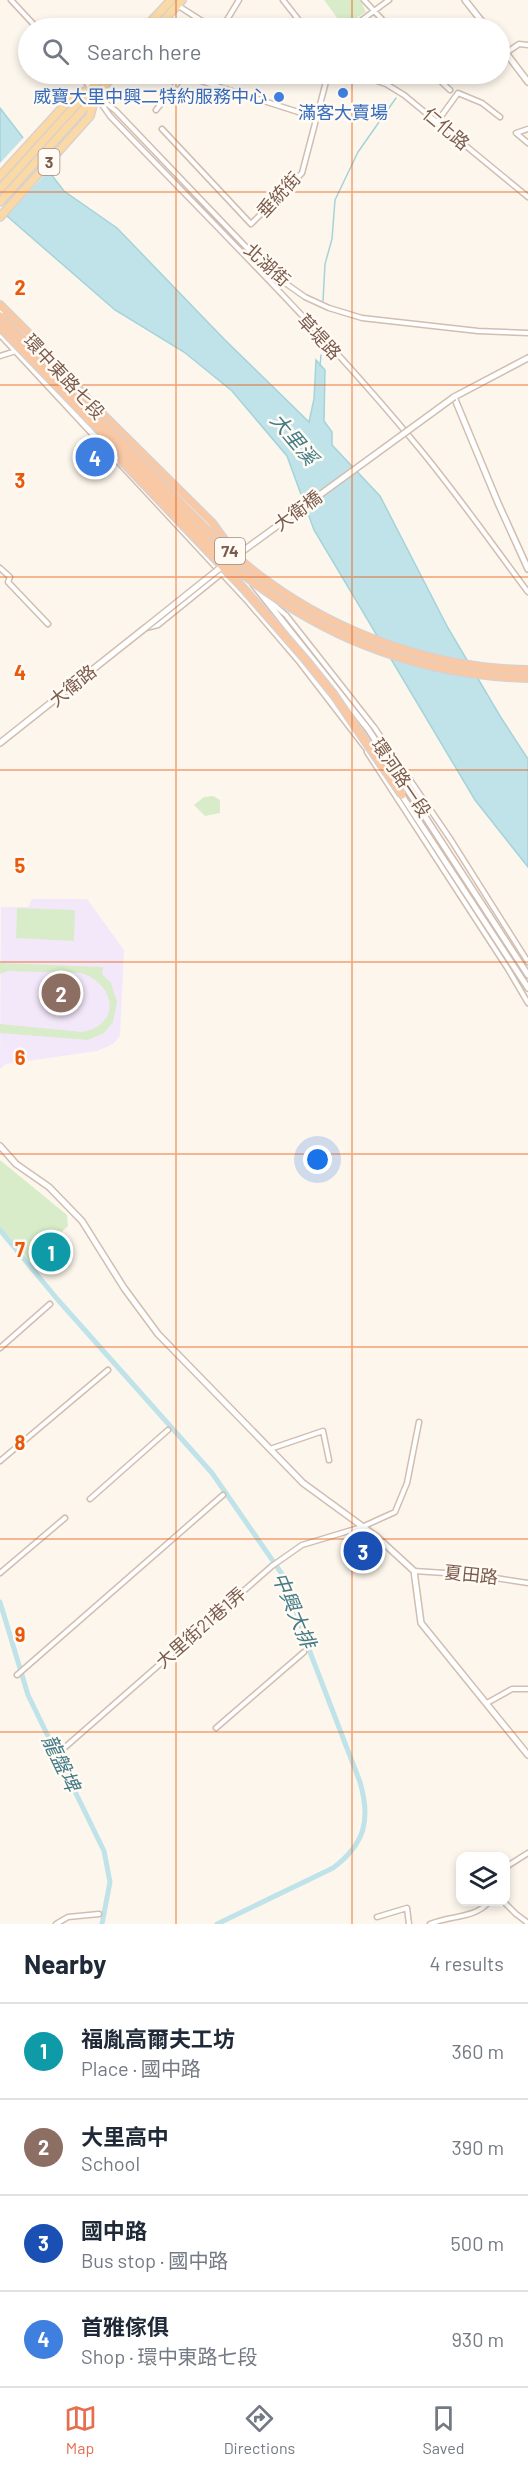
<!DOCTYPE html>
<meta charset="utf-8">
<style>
:root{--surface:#fff;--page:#f2f2f3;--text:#1f2937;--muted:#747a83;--line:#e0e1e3;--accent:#e76f51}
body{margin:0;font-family:Barlow,"Noto Sans TC",sans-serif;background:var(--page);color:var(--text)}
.controls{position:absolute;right:18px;bottom:18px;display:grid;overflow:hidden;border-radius:12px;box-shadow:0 3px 9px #0003}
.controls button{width:54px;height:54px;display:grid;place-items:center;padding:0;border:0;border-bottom:2px solid var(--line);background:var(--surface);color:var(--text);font:30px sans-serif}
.you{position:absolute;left:318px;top:1160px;width:21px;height:21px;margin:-15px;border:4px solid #fff;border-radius:50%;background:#1a73e8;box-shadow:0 0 0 9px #1a73e833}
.badge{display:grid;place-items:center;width:39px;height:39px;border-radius:50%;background:var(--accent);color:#fff;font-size:20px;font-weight:700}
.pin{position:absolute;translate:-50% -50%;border:3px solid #fff;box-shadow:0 2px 6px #0006}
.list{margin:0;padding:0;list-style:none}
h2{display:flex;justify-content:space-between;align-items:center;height:78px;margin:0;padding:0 24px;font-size:26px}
h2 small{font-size:20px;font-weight:400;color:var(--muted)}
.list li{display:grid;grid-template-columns:39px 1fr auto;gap:18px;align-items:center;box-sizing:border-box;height:96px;padding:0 24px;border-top:2px solid var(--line)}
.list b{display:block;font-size:22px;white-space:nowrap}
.list p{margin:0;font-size:20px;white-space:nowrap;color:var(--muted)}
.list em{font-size:20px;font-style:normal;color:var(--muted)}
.icon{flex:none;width:33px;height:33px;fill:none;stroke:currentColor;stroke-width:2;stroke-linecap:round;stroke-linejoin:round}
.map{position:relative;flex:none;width:528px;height:1924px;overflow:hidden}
.search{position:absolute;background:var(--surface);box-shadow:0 3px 9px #0003;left:18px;right:18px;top:18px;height:66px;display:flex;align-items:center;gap:15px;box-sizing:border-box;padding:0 21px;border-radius:33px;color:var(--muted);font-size:22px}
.sheet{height:462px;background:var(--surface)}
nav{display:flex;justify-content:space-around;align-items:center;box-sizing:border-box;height:84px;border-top:2px solid var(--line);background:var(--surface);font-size:16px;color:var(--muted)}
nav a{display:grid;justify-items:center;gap:3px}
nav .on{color:var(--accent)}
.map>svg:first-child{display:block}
.education{fill:#f3e8fa}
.green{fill:#d8ecc9}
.water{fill:#bfe3e8;stroke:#a5d3da;stroke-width:1.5}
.pier{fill:#fdf6ec}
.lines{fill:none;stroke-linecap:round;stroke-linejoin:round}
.stream{stroke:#a5d3da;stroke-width:1.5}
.canal{stroke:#bfe3e8;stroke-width:5}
.minor-casing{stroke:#d1beb0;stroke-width:7}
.tertiary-casing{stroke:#d1beb0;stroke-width:8}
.primary-casing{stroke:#dad1cd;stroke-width:10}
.trunk-casing{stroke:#dad1cd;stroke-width:10}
.minor{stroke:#fff;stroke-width:4}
.tertiary{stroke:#fff;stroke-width:5}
.primary{stroke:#fbd9a5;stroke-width:7}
.trunk{stroke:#f9c8a4;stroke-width:7}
.tertiary-bridge-casing{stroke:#d1beb0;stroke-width:8;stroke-linecap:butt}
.trunk-bridge-casing{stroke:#dad1cd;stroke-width:10;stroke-linecap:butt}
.tertiary-bridge{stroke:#fff;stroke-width:5}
.trunk-bridge{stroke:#f9c8a4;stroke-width:7}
.grid{fill:none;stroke:#e8590c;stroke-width:1.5;stroke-opacity:0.55}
.shop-dot{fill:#3f7fe0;stroke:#fffaf3;stroke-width:2}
.labels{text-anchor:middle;stroke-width:5;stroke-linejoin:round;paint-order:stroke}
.shield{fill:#fffaf3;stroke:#a28b7f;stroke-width:1.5}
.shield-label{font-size:16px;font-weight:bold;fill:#7a5c4d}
.shop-label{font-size:18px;fill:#366cbe;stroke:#fffaf3;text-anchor:end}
.street-label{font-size:18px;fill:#7a5c4d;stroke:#fffaf3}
.water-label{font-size:20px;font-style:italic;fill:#437c86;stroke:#fffaf3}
.grid-label{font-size:20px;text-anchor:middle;font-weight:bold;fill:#e8590c;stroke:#fffaf3;stroke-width:5;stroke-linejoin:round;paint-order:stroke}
</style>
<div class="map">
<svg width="528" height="1924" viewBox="0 0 528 1924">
<rect width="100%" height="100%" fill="#fdf6ec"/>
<!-- education -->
<path class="education" d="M32,899h55l37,51 -4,86 -7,8 -16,7 -91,13 -6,5 1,-162h27z"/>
<!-- green -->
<path class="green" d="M324,0h36l6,12 -23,14z
M213,796l7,4v13l-15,3 -11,-11 10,-8z
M17,908l58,2 -1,31 -58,-3z
M0,963l103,4 -1,7 9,9 6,19 -4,20 -9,11 -16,7 -88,-7v-9l82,8c40,-7 34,-48 -1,-59l-73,-2 -8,3z
M0,1160l67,55 1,11 -38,35 -30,-33z"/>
<!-- water -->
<path class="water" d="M0,108l64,83 53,37 107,111 85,83 5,-23 2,-39 9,10 -1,51 8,11v13l48,51 68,132 52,88 28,43v108l-53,-67 -161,-270 -27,-74 -55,-65 -48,-39 -69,-42 -115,-100z"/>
<!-- pier -->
<path class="pier" d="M26,135l25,33 -46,50 -5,-4v-51z"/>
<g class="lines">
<!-- stream -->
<path class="stream" d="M390,74l1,2
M323,301l2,-37 7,-25 3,-39 23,-48 38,-54
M320,366l1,-11"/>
<!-- canal -->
<path class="canal" d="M0,1230l58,70 154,173 72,104 26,75 50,130c11,38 5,62 -27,86l-116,56
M0,1602l28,93 76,156 6,31 -8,42"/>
<defs>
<path id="minor" d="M11,0l26,28
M283,0l22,28
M364,0l26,28
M177,5l36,23
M222,28l17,-28
M351,28l38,-28
M506,53l13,-9 9,1
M80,74l12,16
M179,74l138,44
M357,74l29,10 18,11 124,102
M433,74l17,16
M96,96l14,20c104,109 213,215 309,332 38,46 73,96 109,144
M98,97l18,14 155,162 34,24 24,11 33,10 116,13 50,2
M156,110l27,-34
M437,122l21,-29 24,10 18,14
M162,129l89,95 51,-51 26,-99
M528,129l-12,4 12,10
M0,356l16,-5
M0,568l10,9 -2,5 40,42
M266,598l20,17 88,112 77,113 77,122
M146,628l12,-3 63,-51
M367,752l141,217 20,34
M0,1348l50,-44
M270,1449l53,-18 6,29
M0,1461l108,-91
M90,1499l78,-69
M414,1571l62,4 52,8
M0,1573l65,-55
M17,1675l206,-180
M487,1703l25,-14h16
M216,1728l88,-76
M55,1756l217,-190 30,-21 60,-18 33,-15 12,-29 12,-61
M506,1867l22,-14
M504,1902l12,12 12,9
M377,1917l30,-9 2,16
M56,1924l12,-7 31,-3
M430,1924c21,-9 44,-5 59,-22"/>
<path id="tertiary" d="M465,0l22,28
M500,45l28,37
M0,313l11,8 50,53
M0,322l13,14
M0,334l247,266 53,62 70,91
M528,358l-74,39 44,106 30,66
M136,452l78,79
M253,584l115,145 160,246
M0,743l145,-115
M401,794l127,194
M0,1146l16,18 33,23 33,34 42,67 34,46 112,115 33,34 74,54 37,34 7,52 107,132"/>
<path id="primary" d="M145,28l26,-28
M157,28l25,-28
M0,176l71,-78 14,-7
M0,189l104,-115
M0,202l115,-128
M0,217l90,-101 5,-19"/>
<path id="trunk" d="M0,305l29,29 62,69 121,120 23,32"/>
</defs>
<!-- minor casing -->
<use href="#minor" class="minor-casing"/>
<!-- tertiary casing -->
<use href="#tertiary" class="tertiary-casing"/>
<!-- primary casing -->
<use href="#primary" class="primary-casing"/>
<!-- trunk casing -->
<use href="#trunk" class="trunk-casing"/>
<!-- minor -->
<use href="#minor" class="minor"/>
<!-- tertiary -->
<use href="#tertiary" class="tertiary"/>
<!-- primary -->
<use href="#primary" class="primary"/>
<!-- trunk -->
<use href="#trunk" class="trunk"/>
<defs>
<path id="tertiary-bridge" d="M145,628l80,-64 229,-167"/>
<path id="trunk-bridge" d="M0,316c43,45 86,90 130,135 42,44 85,92 135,129 75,55 170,89 263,90
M0,327l224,232c89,74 187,116 304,119
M121,460l122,128 62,71 29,36 68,100"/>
</defs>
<!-- tertiary-bridge casing -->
<use href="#tertiary-bridge" class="tertiary-bridge-casing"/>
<!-- trunk-bridge casing -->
<use href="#trunk-bridge" class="trunk-bridge-casing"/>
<!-- tertiary-bridge -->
<use href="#tertiary-bridge" class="tertiary-bridge"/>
<!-- trunk-bridge -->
<use href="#trunk-bridge" class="trunk-bridge"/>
</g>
<!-- grid -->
<path class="grid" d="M176,0v28M352,0v28M176,74v1850M352,74v1850M0,192h528M0,385h528M0,577h528M0,770h528M0,962h528M0,1154h528M0,1347h528M0,1539h528M0,1732h528"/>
<!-- markers -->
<g class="shop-dot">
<circle cx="343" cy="93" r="6"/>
<circle cx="279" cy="97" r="6"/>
</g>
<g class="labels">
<!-- shield labels -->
<g class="shield">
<rect x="38.5" y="149" width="21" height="26" rx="4.5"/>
<rect x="215" y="538" width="30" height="26" rx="4.5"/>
</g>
<g class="shield-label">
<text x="49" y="168">3</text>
<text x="230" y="557">74</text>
</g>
<!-- shop labels -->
<g class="shop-label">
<text x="267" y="103">威寶大里中興二特約服務中心</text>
<text x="343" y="119" text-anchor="middle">滿客大賣場</text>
</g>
<!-- street labels -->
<g class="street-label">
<text transform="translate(446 129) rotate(40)" y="6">仁化路</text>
<text transform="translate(279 195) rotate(-47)" y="6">垂統街</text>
<text transform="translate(267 265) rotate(42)" y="6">北湖街</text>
<text transform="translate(319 337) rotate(47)" y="6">草堤路</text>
<text transform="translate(64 377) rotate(47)" y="6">環中東路七段</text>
<text transform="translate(298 511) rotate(-36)" y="6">大衛橋</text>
<text transform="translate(73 686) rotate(-39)" y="6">大衛路</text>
<text transform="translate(401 778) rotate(56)" y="6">環河路一段</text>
<text transform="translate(471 1575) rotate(6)" y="6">夏田路</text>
<text transform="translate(201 1628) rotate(-41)" y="6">大里街21巷1弄</text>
</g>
<!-- water labels -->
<g class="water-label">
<text transform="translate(294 439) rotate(50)" y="7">大里溪</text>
<text transform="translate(294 1610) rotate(67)" y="7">中興大排</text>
<text transform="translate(61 1763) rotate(64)" y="7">龍盤埤</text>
</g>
</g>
<g class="grid-label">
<text x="20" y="295">2</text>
<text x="20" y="488">3</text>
<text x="20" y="680">4</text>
<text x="20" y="873">5</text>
<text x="20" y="1065">6</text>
<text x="20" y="1257">7</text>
<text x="20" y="1450">8</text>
<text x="20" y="1642">9</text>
</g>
</svg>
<div class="controls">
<button><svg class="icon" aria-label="layers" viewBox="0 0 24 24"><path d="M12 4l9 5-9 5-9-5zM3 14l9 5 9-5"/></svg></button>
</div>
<div class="you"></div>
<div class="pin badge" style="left:51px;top:1252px;background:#0f9aa8">1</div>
<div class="pin badge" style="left:61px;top:993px;background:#8d6e63">2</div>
<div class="pin badge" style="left:363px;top:1551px;background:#1a4fb4">3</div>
<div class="pin badge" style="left:95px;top:457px;background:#3f7fe0">4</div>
<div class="search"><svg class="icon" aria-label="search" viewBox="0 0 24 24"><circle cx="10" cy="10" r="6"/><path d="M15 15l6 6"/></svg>Search here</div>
</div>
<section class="sheet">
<h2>Nearby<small>4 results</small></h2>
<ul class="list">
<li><span class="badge" style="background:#0f9aa8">1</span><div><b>福胤高爾夫工坊</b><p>Place · 國中路</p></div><em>360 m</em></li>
<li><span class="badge" style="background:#8d6e63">2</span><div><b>大里高中</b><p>School</p></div><em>390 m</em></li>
<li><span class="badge" style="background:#1a4fb4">3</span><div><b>國中路</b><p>Bus stop · 國中路</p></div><em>500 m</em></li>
<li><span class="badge" style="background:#3f7fe0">4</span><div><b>首雅傢俱</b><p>Shop · 環中東路七段</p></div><em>930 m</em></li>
</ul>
</section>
<nav>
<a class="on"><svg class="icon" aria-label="map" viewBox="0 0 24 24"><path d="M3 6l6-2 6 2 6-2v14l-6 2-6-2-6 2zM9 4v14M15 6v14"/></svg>Map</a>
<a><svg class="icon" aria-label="directions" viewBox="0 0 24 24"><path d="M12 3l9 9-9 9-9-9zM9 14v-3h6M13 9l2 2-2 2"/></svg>Directions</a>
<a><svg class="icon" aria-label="saved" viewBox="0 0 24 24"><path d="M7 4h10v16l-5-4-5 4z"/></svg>Saved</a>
</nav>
